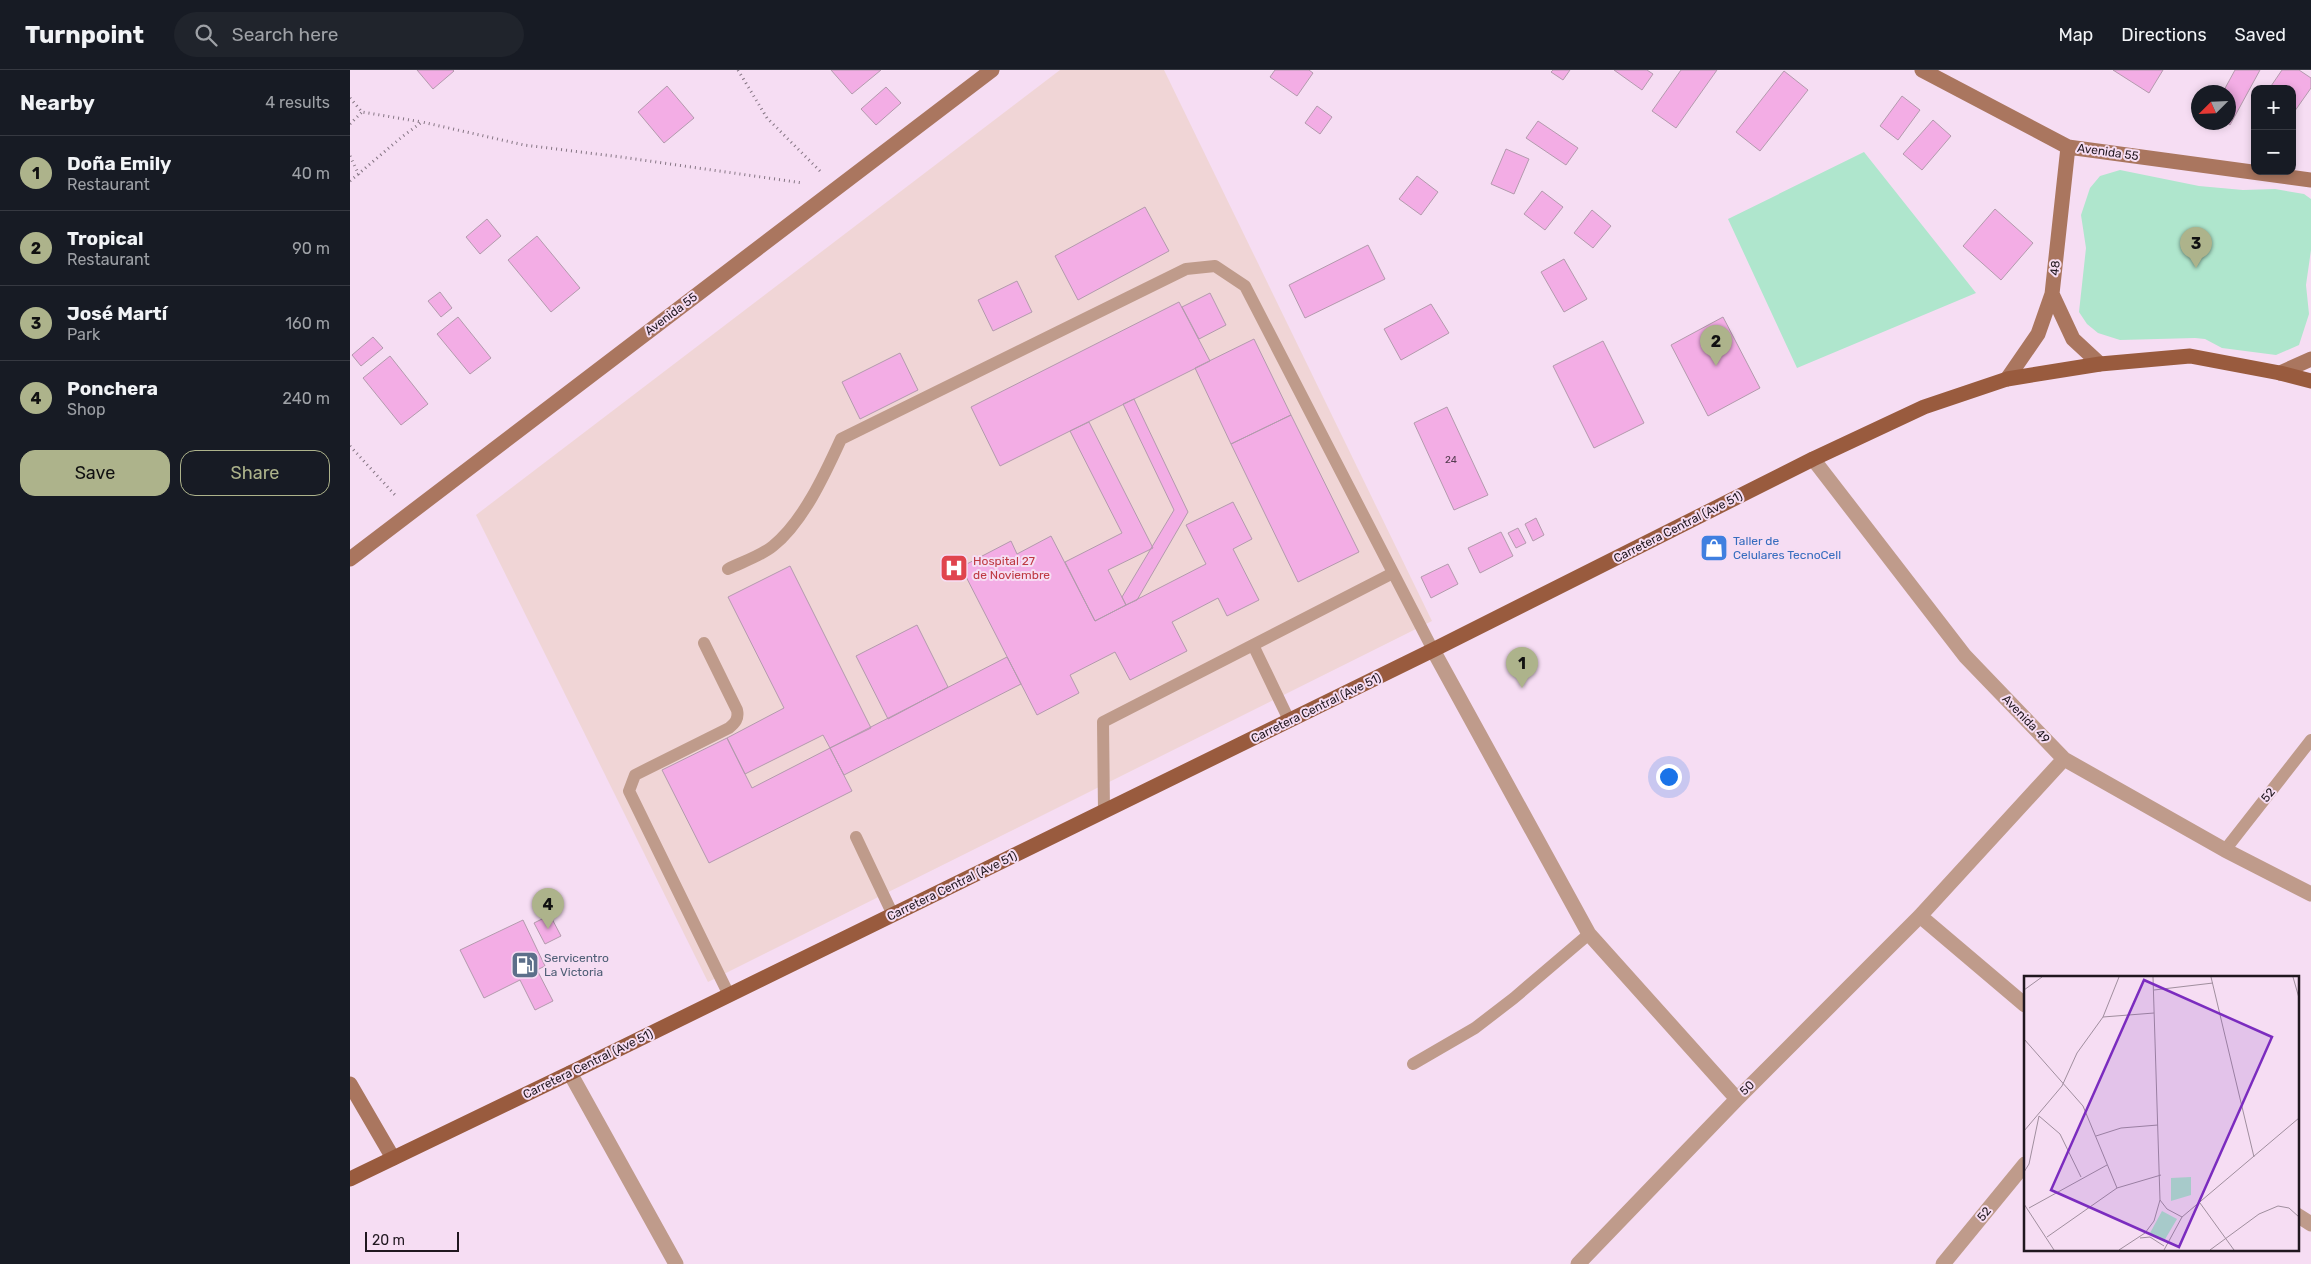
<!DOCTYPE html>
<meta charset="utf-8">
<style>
:root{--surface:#171b24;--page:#20242c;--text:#f1f3f6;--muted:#9ea1a6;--line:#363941;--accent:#adb38b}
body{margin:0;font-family:Rubik,sans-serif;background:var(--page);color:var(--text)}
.controls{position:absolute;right:15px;top:15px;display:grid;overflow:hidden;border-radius:10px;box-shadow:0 2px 8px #0003}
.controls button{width:45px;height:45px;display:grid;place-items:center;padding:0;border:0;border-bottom:1px solid var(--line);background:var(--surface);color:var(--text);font:25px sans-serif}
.compass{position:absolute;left:1841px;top:15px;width:45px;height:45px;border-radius:50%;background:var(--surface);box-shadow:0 2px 8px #0003;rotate:246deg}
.scale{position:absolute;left:15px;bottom:12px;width:94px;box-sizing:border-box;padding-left:5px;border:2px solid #20171f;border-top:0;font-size:14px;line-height:18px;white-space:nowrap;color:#20171f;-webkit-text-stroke:4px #f6ddf3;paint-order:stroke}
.you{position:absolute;left:1318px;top:706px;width:18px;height:18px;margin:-12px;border:4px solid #fff;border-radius:50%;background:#1a73e8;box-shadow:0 0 0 8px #1a73e833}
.badge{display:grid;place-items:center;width:32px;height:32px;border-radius:50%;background:var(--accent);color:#111;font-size:16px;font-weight:700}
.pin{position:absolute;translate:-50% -41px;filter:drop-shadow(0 1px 2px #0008)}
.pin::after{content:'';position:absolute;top:26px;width:18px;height:15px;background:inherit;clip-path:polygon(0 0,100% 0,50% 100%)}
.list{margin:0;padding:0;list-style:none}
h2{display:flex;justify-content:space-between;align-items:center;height:65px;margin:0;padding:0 20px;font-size:21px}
h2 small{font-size:16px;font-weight:400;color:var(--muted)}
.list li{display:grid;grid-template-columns:32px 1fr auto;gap:15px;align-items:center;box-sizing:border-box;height:75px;padding:0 20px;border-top:1px solid var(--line)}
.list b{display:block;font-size:19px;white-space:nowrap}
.list p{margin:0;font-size:16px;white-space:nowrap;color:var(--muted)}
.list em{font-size:16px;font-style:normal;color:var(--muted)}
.actions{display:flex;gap:10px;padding:15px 20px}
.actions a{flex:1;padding:11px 0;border:1px solid var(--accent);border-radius:15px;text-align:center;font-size:18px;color:var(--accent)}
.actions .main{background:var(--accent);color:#111}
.icon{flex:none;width:28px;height:28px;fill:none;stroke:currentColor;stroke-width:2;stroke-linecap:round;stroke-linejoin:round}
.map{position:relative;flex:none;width:1961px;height:1194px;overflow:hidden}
header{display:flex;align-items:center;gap:30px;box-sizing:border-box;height:70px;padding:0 25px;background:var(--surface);border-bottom:1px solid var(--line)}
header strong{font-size:24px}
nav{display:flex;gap:28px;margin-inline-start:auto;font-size:18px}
.search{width:350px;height:45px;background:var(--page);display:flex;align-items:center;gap:12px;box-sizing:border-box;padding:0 18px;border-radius:28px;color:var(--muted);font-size:19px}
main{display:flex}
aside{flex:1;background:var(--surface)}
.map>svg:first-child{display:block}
.medical{fill:#f0d5d6}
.green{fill:#afe6cd}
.building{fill:#f3ade5;stroke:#b39aad}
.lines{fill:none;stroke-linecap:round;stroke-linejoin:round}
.path{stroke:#857583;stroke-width:3;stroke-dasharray:1 4;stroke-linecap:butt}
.lane{stroke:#bf9b8b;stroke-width:12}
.street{stroke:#bf9b8b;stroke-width:15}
.secondary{stroke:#aa765f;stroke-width:15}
.primary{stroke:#995b3e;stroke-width:15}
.labels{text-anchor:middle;stroke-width:4;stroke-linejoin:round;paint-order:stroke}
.number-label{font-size:10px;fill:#553c50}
.street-label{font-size:12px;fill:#20171f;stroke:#f6ddf3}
.shop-label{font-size:12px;fill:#366cbe;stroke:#f6ddf3;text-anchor:start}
.health-label{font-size:12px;fill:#be3a42;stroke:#f6ddf3;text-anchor:start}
.service-label{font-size:12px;fill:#4e5e75;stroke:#f6ddf3;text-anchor:start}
.inset-road{fill:none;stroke:#a08e9e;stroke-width:1}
.view{fill:#7b2cbf;fill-opacity:0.15;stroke:#7b2cbf;stroke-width:2.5}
.inset-edge{fill:none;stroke:#20171f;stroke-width:2.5}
</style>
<header>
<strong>Turnpoint</strong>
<div class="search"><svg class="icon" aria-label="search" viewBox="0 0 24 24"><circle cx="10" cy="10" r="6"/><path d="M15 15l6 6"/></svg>Search here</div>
<nav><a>Map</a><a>Directions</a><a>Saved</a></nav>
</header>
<main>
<aside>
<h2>Nearby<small>4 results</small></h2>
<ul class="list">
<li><span class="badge">1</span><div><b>Doña Emily</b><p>Restaurant</p></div><em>40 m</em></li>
<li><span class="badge">2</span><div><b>Tropical</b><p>Restaurant</p></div><em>90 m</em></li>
<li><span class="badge">3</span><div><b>José Martí</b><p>Park</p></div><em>160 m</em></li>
<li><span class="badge">4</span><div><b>Ponchera</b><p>Shop</p></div><em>240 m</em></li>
</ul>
<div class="actions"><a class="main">Save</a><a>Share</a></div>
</aside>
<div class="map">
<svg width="1961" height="1194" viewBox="0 0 1961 1194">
<rect width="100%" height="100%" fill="#f6ddf3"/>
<!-- medical -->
<path class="medical" d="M710,0h104l268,551 -724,361 -232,-467z"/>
<!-- green -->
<path class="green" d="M1514,82l112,141 -179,75 -69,-149z
M1770,100l79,16 44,4 32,-1 29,5 7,5v51l-5,35 3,29 -10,31 -23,10 -54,-7 -17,-9 -10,-1 -75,2 -22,-7 -11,-9 -8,-12 7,-64 -5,-33 9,-27 10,-12z"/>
<!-- building -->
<path class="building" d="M67,0h36l1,1 -21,18z
M481,0h50l-29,24z
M925,0h34l4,3 -16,23 -27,-19z
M1203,0h17l-7,10 -12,-8z
M1264,0h33l6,4 -11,16z
M1331,0h36l-41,58 -24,-17z
M1763,0h50l-14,23z
M1885,0h25l-30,55 -4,-3h2v-30h-5z
M1932,0h17l12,8v10l-19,27v-26h-23z
M1434,1l24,19 -48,61 -24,-19z
M317,16l27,32 -30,25 -26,-31z
M536,17l15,16 -25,22 -15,-16z
M1552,26l18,14 -22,30 -18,-14z
M967,36l15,11 -12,17 -15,-11z
M1583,50l18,16 -29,34 -19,-16z
M1188,51l40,27 -12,17 -40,-27z
M1156,79l23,10 -15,35 -23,-10z
M1067,106l21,16 -17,23 -22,-16z
M1192,121l21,16 -18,23 -21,-16z
M795,137l24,44 -91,49 -23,-44z
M1645,139l38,34 -32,37 -38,-34z
M1242,140l19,16 -18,22 -19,-15z
M137,149l14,17 -21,18 -14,-17z
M187,166l43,52 -29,24 -43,-52z
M1018,175l17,34 -80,39 -16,-33z
M1214,189l23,40 -23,13 -23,-40z
M667,211l15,31 -39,19 -15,-31z
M90,222l12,16 -11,9 -13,-16z
M860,223l16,32 -27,14 -17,-32z
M829,232l31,59 -210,105 -29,-59z
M1081,234l18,29 -48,27 -17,-31z
M108,247l33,41 -21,16 -33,-40z
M1373,247l37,71 -52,28 -37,-71z
M23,267l10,11 -22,18 -9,-11z
M904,269l37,76 -60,29 -36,-76z
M1253,271l41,82 -50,25 -41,-82z
M550,283l18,37 -58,29 -18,-37z
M40,286l38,48 -27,21 -38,-47z
M784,329l54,113 -51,88 -11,5 -4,-8 52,-87 -51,-106z
M1097,337l41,88 -34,15 -40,-87z
M941,345l68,137 -61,30 -67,-138z
M739,352l64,126 -45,22 18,35 -31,16 -30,-59 57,-29 -52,-102z
M883,432l19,37 -19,10 26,51 -32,16 -9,-18 -46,24 15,29 -57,29 -15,-28 -45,23 9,18 -42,22 -76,-148 50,-26 6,13 34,-18 44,85 111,-57 -20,-39z
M1186,448l8,17 -11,6 -8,-17z
M1168,458l8,15 -10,5 -8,-15z
M1151,462l12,24 -33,17 -12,-25z
M1098,494l10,20 -27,14 -10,-21z
M440,496l81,162 -41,20 -7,-13 -78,39 -18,-36 57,-30 -56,-111z
M567,555l31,62 -60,32 -32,-63z
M657,587l14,27 -177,91 -14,-27z
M377,668l25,50 78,-40 22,43 -143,72 -47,-93z
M200,845l11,21 -16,8 -11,-21z
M173,850l22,46 -8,4 16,31 -18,9 -15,-30 -36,18 -24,-48z"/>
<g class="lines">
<!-- path -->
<path class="path" d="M388,0l29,48 53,53
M0,28l12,14 60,10
M0,54l12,-12
M0,86l9,19
M0,111l53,-45 19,-14 102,23 97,12 182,26
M0,376l45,49"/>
<!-- lane -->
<path class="lane" d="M378,499c14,-7 33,-13 45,-23 30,-24 52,-72 68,-107l345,-170 29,-3 30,20 188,364
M354,573l33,67c2,9 -2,13 -8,18l-94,47 -6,16 100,204
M903,575l36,75
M754,741l-1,-89 290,-149
M506,767l37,78
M1875,780l86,-110
M1063,994l62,-36 39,-30 75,-64"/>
<!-- street -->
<path class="street" d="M1463,389l152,197 99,103 161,91 86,44
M1083,580l156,284 148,165
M1570,846l105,89
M220,1003l106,191
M1947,1145l14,9
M1228,1194l159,-165 183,-183 144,-157
M1593,1194l82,-100"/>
<!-- secondary -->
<path class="secondary" d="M1572,0l146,77 243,33
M1702,224l21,45 27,25
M1930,303l31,-14
M1657,309l31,-45 14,-40 16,-147
M0,489l642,-489
M0,1014l43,74"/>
<!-- primary -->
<path class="primary" d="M0,1109l220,-106 863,-423 380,-191 111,-52 83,-28 93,-15 90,-8 90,17 31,8"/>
</g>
<!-- icons -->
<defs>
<symbol id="shop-square" viewBox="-11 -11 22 22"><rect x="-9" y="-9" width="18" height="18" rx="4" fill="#3f7fe0" stroke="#f6ddf3"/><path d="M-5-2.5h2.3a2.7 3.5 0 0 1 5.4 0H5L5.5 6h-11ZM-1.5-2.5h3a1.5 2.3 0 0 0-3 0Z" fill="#fff"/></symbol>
<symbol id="hospital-square" viewBox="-11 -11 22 22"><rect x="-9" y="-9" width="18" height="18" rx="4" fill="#e0444e" stroke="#f6ddf3"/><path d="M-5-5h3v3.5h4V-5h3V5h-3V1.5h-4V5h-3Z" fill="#fff"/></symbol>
<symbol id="fuel-square" viewBox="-11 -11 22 22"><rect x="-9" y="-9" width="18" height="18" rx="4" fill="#5c6f8a" stroke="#f6ddf3"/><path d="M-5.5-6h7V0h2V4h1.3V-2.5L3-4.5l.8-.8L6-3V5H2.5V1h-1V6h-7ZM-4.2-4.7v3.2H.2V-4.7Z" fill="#fff"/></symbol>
</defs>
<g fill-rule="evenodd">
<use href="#shop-square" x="1348" y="462" width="32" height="32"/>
<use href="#hospital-square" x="588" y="482" width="32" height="32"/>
<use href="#fuel-square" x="159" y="879" width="32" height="32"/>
</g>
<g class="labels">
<!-- number labels -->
<g class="number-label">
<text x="1101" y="393">24</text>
</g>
<!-- street labels -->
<g class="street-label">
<text transform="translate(1758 82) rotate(8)" y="4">Avenida 55</text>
<text transform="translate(1705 198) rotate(-84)" y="4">48</text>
<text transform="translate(321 244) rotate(-37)" y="4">Avenida 55</text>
<text transform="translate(1328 457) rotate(-27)" y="4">Carretera Central (Ave 51)</text>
<text transform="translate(966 638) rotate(-26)" y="4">Carretera Central (Ave 51)</text>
<text transform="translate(1676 649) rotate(46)" y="4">Avenida 49</text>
<text transform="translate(1918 725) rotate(-52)" y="4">52</text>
<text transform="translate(602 816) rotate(-26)" y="4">Carretera Central (Ave 51)</text>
<text transform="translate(238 994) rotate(-26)" y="4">Carretera Central (Ave 51)</text>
<text transform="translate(1397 1018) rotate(-45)" y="4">50</text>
<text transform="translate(1634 1144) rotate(-51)" y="4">52</text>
</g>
<!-- shop labels -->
<g class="shop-label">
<text x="1383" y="475">Taller de<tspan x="1383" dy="14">Celulares TecnoCell</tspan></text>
</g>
<!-- health labels -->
<g class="health-label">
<text x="623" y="495">Hospital 27<tspan x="623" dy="14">de Noviembre</tspan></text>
</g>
<!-- service labels -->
<g class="service-label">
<text x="194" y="892">Servicentro<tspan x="194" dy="14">La Victoria</tspan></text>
</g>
</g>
<!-- overview -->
<g transform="translate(1674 906)">
<rect width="275" height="275" fill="#f6ddf3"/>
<path d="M167,201v18l-20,6v-23zM138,235l15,8 -13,22 -14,-8z" fill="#afe6cd"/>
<path class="inset-road" d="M187,1l43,180M269,1l6,21M0,14l18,-13M130,14l59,-7M79,41l51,-4M0,63l59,67 34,82M15,140l21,18 21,43M0,155l38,-45 15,-33 26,-36 16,-40M72,160l25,-8 37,-3M0,196l5,-8 10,-48M136,224l7,9 15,8 -18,33M176,227l34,47M0,228l30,46M5,232l78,-43M158,241l117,-99M23,261l70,-49 44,-13M116,262l10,-1 14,9M95,274l26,-17 9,-12 6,-21 -7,-223M186,274l49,-36 19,-8 11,2 10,9"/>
<path class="view" d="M120,4l128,57 -93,210 -128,-57z"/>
<rect width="275" height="275" class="inset-edge"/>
</g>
</svg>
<div class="controls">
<button>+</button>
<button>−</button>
</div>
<svg class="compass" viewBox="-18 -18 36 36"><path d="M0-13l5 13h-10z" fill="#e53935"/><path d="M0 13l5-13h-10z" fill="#9ea1a6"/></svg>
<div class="scale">20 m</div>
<div class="you"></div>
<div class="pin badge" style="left:1172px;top:618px">1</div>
<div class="pin badge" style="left:1366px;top:296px">2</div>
<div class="pin badge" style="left:1846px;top:198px">3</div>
<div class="pin badge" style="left:198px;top:859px">4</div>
</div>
</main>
